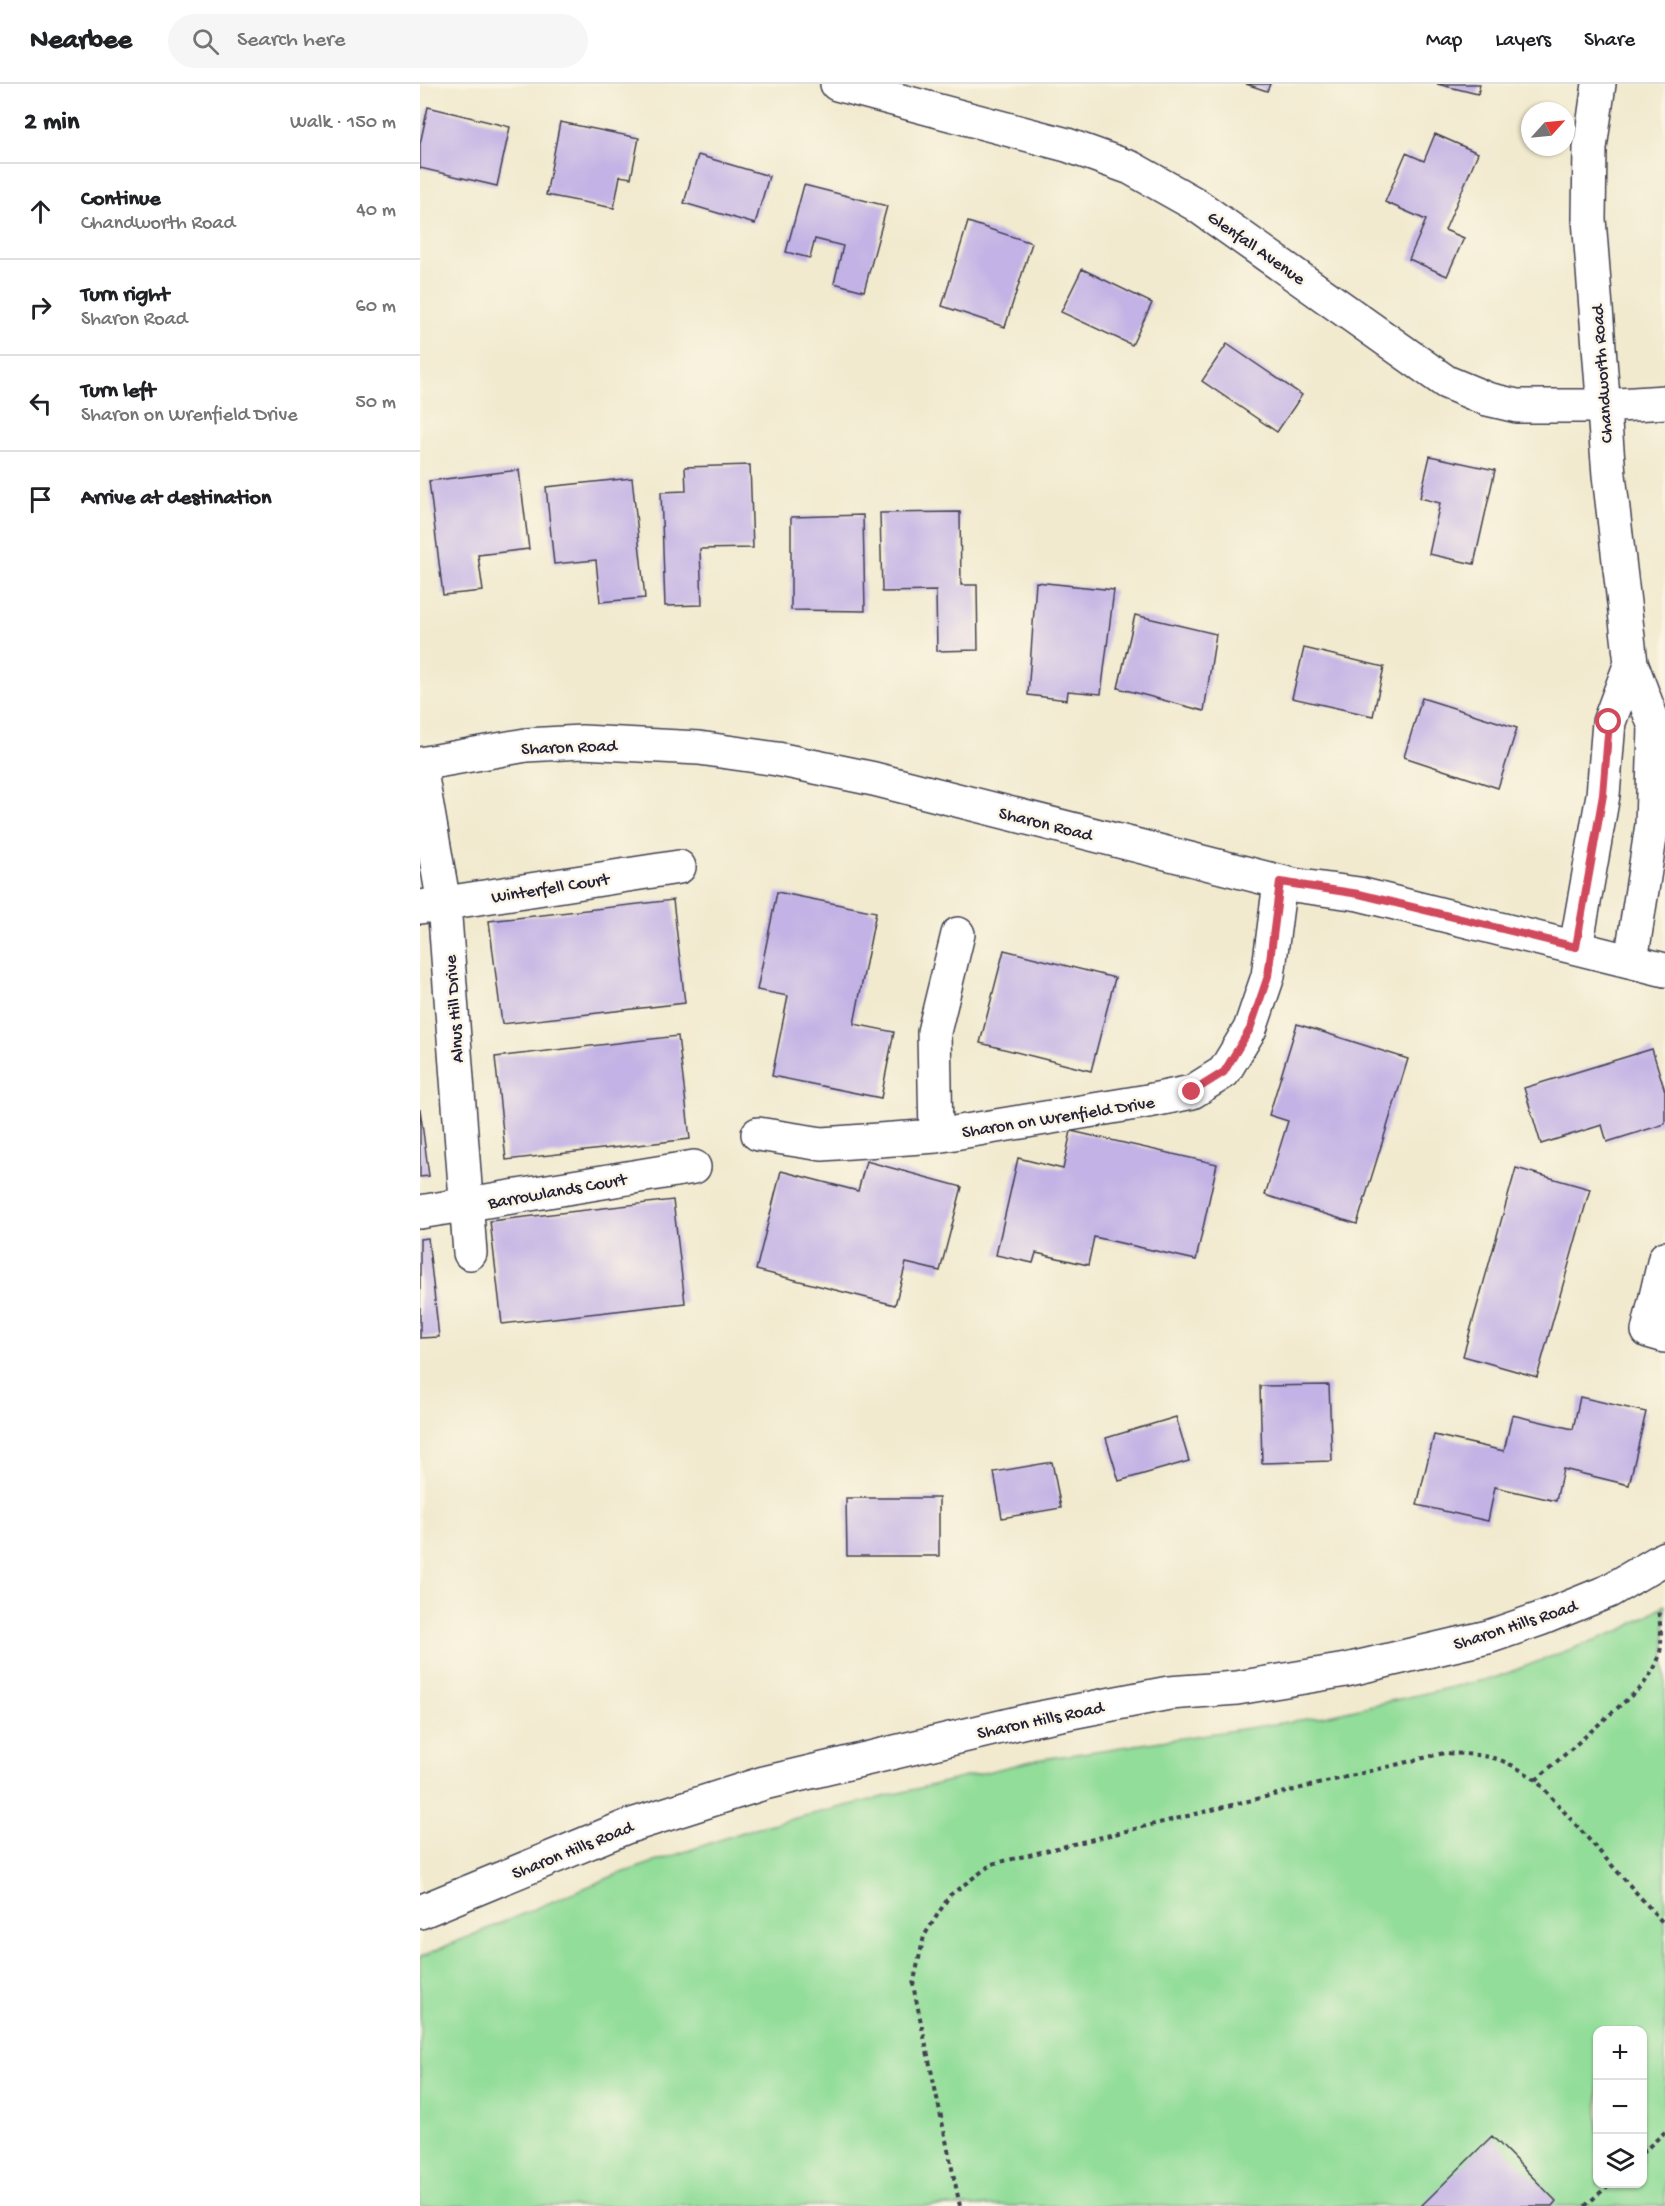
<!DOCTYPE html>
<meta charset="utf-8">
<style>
:root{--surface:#fff;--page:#f6f6f6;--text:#202124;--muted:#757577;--line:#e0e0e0}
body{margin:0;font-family:"Gochi Hand",sans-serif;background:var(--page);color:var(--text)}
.controls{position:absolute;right:18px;bottom:18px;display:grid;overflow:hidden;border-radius:12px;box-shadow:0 2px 4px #0004}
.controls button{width:54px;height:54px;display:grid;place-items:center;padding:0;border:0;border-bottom:2px solid var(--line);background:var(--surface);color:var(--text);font:30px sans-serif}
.compass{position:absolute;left:1101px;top:18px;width:54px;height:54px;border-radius:50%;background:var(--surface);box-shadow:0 2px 4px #0004;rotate:63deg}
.stop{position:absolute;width:18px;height:18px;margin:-14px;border:4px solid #d1495b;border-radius:50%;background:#fff}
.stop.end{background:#d1495b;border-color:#fff;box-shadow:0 2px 6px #0008}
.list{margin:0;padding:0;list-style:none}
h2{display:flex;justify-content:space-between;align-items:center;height:78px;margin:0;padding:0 24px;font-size:26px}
h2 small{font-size:20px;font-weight:400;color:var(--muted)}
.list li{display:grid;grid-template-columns:39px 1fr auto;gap:18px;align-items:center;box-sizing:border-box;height:96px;padding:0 24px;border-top:2px solid var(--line)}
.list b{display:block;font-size:22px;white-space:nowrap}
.list p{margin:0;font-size:20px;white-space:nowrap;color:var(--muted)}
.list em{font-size:20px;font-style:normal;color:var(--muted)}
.icon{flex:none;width:33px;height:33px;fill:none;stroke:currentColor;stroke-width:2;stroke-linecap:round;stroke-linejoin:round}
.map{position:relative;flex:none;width:1245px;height:2122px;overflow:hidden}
header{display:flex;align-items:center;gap:36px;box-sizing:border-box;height:84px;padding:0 30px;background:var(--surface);border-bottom:2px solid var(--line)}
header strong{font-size:28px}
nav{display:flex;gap:33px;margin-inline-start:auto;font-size:21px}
.search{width:420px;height:54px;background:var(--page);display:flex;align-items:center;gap:15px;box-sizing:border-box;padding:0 21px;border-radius:33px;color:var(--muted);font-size:22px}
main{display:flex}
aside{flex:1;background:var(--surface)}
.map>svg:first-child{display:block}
.green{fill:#92dd99;stroke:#5a806a;stroke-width:1.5;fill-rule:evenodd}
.building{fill:#c3b2e5}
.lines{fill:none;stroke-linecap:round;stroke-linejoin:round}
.minor-casing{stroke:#414051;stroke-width:36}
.major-casing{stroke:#414051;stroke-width:36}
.path{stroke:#414051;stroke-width:4;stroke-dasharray:4.5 4.5;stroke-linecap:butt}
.minor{stroke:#fff;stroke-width:33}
.major{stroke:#fff;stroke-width:33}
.route{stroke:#d1495b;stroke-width:8}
.labels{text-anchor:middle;stroke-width:5;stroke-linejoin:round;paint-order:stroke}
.street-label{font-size:18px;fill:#22223b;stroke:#fcf5e5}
</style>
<header>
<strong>Nearbee</strong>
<div class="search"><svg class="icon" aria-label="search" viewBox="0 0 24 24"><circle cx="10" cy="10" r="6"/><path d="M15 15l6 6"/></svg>Search here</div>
<nav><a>Map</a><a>Layers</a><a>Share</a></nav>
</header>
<main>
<aside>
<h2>2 min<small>Walk · 150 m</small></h2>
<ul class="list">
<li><svg class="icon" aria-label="ahead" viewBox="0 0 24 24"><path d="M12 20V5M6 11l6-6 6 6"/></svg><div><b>Continue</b><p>Chandworth Road</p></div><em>40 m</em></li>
<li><svg class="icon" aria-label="right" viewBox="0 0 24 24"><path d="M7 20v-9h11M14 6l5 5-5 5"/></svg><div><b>Turn right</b><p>Sharon Road</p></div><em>60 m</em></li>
<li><svg class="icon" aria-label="left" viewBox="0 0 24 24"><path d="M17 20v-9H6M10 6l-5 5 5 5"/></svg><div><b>Turn left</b><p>Sharon on Wrenfield Drive</p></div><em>50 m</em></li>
<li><svg class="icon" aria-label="arrive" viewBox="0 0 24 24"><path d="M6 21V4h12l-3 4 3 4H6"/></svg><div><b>Arrive at destination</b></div></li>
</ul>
</aside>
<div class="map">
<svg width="1245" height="2122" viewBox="0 0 1245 2122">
<rect width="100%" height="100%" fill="#fcf5e5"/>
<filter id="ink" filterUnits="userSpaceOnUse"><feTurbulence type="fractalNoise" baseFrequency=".0167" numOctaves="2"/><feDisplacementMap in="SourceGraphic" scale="12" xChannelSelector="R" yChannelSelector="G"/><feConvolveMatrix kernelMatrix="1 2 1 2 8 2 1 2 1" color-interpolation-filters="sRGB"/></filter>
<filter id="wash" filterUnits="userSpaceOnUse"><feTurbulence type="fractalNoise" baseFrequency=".008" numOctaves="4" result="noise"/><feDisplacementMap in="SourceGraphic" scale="24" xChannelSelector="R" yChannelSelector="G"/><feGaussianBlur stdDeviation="1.35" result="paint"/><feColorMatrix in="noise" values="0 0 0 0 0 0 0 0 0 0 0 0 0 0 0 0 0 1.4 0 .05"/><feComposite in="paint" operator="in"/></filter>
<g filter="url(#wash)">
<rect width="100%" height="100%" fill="#f1eacf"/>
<!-- green -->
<path class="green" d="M1245,1521v601h-1245v-249l193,-81 142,-48 281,-68 284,-43 177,-40 127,-48zM1178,1946h44v154h-44z"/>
<g id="blocks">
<!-- building -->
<path class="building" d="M826,0h24l-3,7z
M1017,0h43l-2,10z
M8,23l82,20 -13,59 -77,-18v-24z
M140,38l79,16 -8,40 -11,-2 -6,32 -68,-13z
M1015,50l43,19 -33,77 19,8 -17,38 -38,-17 17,-39 -41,-18 21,-49 18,8z
M278,71l71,21 -14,48 -71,-21z
M384,101l83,21 -23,85 -30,-8 9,-37 -28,-7 -5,19 -24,-6z
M548,138l64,21 -27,84 -63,-21z
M662,185l70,34 -20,42 -71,-33z
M807,260l75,51 -25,37 -75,-51z
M1010,372l65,14 -21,94 -45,-10 11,-51 -20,-5z
M330,381l3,83 -53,1 2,56 -37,1 -4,-114 25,-1 -1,-24z
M99,386l10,79 -51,6 5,36 -40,4 -14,-114z
M212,394l13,120 -45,4 -4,-42 -42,4 -8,-77z
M540,428l1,73h16l1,65 -41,1 -1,-60 -54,1 -2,-79z
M443,431l2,96 -74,-1v-93z
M616,498l78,8 -13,104 -33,-3 -1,9 -39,-5z
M715,531l81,19 -12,77 -86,-23z
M884,564l80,19 -11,49 -81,-18z
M1002,614l95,30 -19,60 -94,-31z
M357,808l99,20 -22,112 40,8 -13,66 -109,-22 16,-80 -31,-6z
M253,816l12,103 -183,21 -13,-103z
M584,866l111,28 -24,93 -111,-28z
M877,940l111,35 -51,165 -92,-29 23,-74 -19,-6z
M258,952l12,103 -184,21 -11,-103z
M1232,965l13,42v33l-58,18 -5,-17 -61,19 -17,-56z
M0,1025l9,67 -9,1z
M651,1047l146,33 -21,96 -102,-23 -6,28 -52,-12 -3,10 -37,-8 22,-97 45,11z
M446,1077l96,26 -22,84 -34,-8 -11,42 -139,-35 25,-99 77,20z
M1096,1084l74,21 -53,188 -74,-21z
M253,1116l12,103 -183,21 -12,-103z
M8,1154l11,99 -19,1v-99z
M909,1301l3,76 -70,2 -2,-77z
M1160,1313l66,15 -17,73 -66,-16 -7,32 -61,-14 -7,34 -71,-16 17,-70 70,16 8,-36 61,14z
M756,1333l13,44 -70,20 -13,-43z
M632,1378l9,46 -59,10 -8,-46z
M426,1414h93v58h-92z
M1072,2052l64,65 -4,5h-131z"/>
</g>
</g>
<g filter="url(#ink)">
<use href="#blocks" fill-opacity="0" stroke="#414051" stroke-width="1.5"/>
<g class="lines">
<defs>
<path id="minor" d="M417,0l230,61 64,23 64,36 251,178 41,17 30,7h86l62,-4
M1179,0l-9,64 -1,71 20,256 22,188
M0,682l24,138 26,349
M0,823l259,-40
M1156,863l27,-152 6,-73 22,-59 24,64 -3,98 -21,136
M338,1050l64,10 114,-8 212,-35 44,-9 32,-20 26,-43 18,-53 12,-94
M516,1052l-2,-104 24,-98
M0,1128l274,-45
M1245,1174l-17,73 17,5
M0,1828l206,-85 138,-44 266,-63 139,-27 68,-5 109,-18 142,-33 52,-18 69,-28 56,-33"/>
<path id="major" d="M0,680l106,-19 56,-3 117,6 78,11 97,20 419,106 66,9 306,76"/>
</defs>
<!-- minor casing -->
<use href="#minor" class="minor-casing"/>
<!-- major casing -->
<use href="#major" class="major-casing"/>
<!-- path -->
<path class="path" d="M1116,1696l105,-93c24,-29 22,-43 17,-78
M1222,2069l23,-21
M540,2122l-47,-221 11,-49 26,-41 42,-31 452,-111c43,2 56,2 92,27l129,145
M1165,2122l25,-22"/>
<!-- minor -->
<use href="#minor" class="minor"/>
<!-- major -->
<use href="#major" class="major"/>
</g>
</g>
<g class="lines" filter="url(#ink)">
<!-- route -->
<path class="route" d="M772,1008l32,-20 26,-43 18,-53 12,-94 79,12 217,53 27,-152 6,-73"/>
</g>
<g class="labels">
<!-- street labels -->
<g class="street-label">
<text transform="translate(837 163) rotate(35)" y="6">Glenfall Avenue</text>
<text transform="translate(1181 290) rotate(-94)" y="6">Chandworth Road</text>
<text transform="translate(149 662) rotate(-2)" y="6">Sharon Road</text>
<text transform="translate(626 739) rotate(14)" y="6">Sharon Road</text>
<text transform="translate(130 803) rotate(-9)" y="6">Winterfell Court</text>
<text transform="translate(33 925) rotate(-94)" y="6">Alnus Hill Drive</text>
<text transform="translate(638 1032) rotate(-9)" y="6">Sharon on Wrenfield Drive</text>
<text transform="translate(137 1106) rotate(-10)" y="6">Barrowlands Court</text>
<text transform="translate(1095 1540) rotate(-18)" y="6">Sharon Hills Road</text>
<text transform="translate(620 1635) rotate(-12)" y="6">Sharon Hills Road</text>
<text transform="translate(152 1765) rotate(-22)" y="6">Sharon Hills Road</text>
</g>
</g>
</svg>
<div class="controls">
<button>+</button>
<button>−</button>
<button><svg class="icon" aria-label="layers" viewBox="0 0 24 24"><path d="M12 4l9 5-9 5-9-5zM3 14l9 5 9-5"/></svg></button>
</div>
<svg class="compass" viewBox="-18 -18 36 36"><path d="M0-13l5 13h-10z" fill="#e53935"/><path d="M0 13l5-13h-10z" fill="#757577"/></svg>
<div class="stop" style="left:1189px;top:638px"></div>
<div class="stop end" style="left:772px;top:1008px"></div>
</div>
</main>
